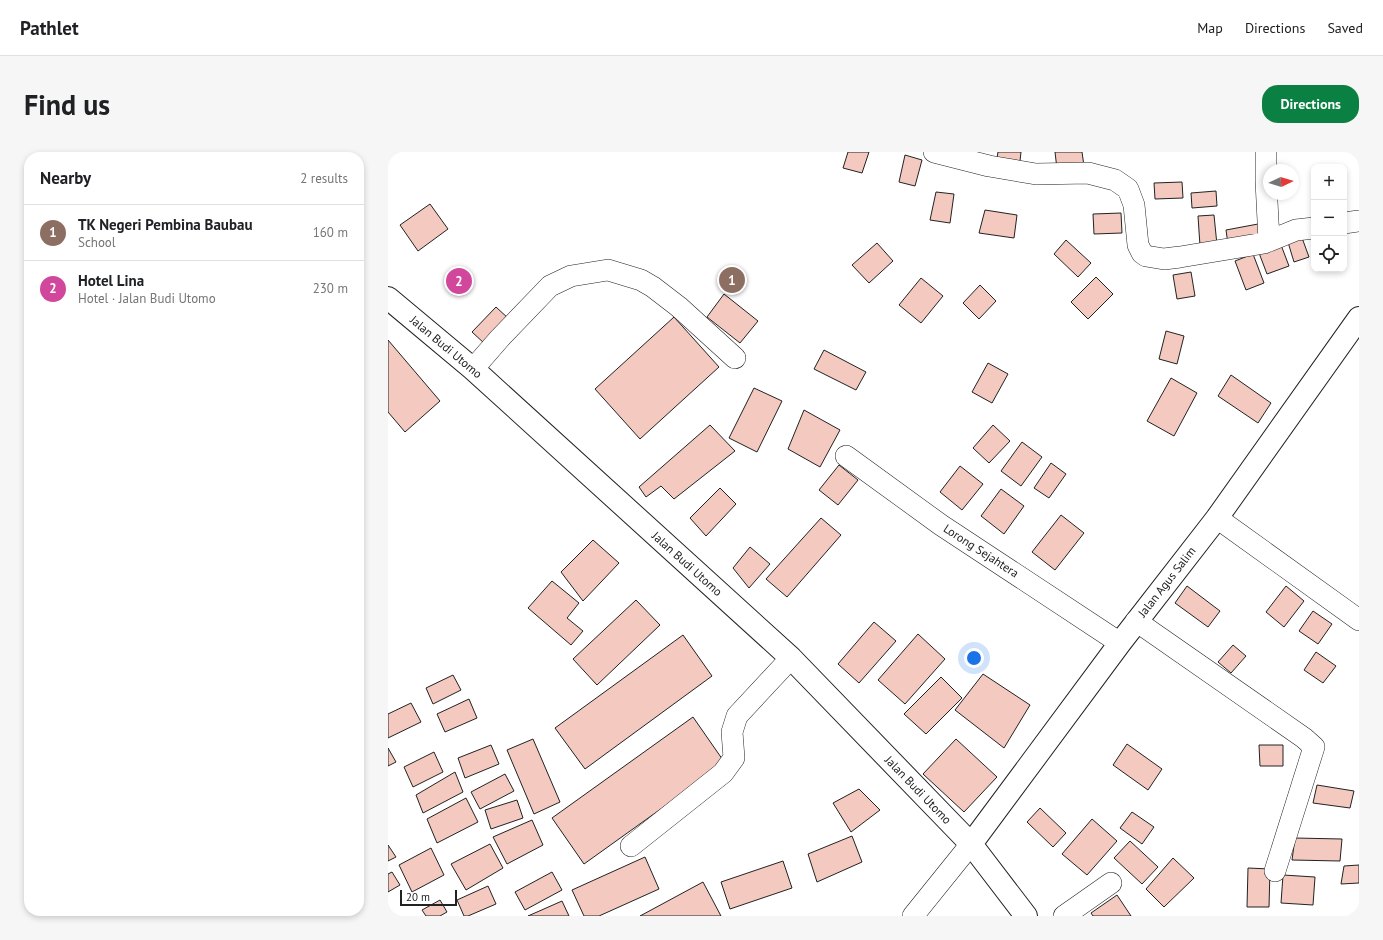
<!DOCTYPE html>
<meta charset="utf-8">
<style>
:root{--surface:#fff;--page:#f6f6f6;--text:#202124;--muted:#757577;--line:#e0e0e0;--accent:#0b8043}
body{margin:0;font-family:"PT Sans",sans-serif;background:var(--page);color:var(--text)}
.controls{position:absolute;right:12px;top:12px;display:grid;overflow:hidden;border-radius:8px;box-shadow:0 2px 6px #0003}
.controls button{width:36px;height:36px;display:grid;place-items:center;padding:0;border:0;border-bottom:1px solid var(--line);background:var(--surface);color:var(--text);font:20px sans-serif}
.compass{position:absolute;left:875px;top:12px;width:36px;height:36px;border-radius:50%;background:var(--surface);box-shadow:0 2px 6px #0003;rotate:86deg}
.scale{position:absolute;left:12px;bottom:10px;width:57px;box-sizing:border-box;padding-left:4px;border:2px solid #222;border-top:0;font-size:11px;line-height:14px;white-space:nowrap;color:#222;-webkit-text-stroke:3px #fff;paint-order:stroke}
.you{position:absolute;left:586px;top:506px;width:14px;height:14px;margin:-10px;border:3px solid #fff;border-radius:50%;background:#1a73e8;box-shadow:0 0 0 6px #1a73e833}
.badge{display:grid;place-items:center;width:26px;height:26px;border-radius:50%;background:var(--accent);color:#fff;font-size:13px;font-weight:700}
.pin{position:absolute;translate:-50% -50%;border:2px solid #fff;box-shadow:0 1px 4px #0006}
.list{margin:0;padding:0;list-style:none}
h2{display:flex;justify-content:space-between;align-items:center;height:52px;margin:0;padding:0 16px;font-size:17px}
h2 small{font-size:13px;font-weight:400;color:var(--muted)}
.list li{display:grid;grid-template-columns:26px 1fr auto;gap:12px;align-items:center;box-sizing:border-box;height:56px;padding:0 16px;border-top:1px solid var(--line)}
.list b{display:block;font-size:15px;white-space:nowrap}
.list p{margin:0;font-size:13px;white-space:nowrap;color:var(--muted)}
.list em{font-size:13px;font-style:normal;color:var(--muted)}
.icon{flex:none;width:22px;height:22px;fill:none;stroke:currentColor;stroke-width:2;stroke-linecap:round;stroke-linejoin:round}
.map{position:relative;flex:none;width:971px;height:764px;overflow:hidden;border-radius:16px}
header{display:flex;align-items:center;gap:24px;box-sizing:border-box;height:56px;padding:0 20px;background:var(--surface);border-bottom:1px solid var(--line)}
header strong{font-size:19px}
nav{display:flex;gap:22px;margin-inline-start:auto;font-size:14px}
.intro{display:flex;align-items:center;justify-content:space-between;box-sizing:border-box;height:96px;padding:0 24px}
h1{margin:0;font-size:28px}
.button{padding:10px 18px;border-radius:16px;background:var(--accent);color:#fff;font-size:14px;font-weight:700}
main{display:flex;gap:24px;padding:0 24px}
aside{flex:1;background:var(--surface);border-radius:16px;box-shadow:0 2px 6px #0003}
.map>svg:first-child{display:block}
.building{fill:#f3c9c0;stroke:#222}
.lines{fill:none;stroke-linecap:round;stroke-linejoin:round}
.minor-casing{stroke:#222;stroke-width:22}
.major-casing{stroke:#222;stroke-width:24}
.minor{stroke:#fff;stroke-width:21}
.major{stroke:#fff;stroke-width:22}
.labels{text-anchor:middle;stroke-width:3;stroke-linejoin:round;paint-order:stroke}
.street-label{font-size:12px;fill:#222;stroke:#fff}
</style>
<header>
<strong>Pathlet</strong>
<nav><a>Map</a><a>Directions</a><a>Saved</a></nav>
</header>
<div class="intro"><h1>Find us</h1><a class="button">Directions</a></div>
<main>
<aside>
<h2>Nearby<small>2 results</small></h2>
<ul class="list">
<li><span class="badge" style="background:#8d6e63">1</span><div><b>TK Negeri Pembina Baubau</b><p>School</p></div><em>160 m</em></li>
<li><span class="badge" style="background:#d1479c">2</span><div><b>Hotel Lina</b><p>Hotel · Jalan Budi Utomo</p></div><em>230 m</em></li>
</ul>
</aside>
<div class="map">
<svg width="971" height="764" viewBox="0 0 971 764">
<rect width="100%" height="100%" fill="#fff"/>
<!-- building -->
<path class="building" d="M460,0h21l-7,21 -19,-5z
M610,0h23l-1,9 -23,-3z
M667,0h27l2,14 -27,3z
M517,3l17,5 -7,26 -16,-4z
M794,30l1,16 -28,1 -1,-16z
M828,39l1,15 -25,2 -1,-15z
M548,40l18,2 -4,29 -20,-3z
M42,52l18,25 -30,22 -18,-26z
M597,58l32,5 -3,23 -35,-5z
M733,61l1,20 -28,1 -1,-20z
M826,63l3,30 -17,1 -2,-30z
M870,72l3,15 -33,5 -2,-14z
M913,83l8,22 -15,5 -7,-23z
M678,88l25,23 -13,14 -24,-23z
M489,91l16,18 -24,22 -17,-18z
M893,93l8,21 -22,8 -8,-21z
M865,102l11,29 -18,7 -11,-29z
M803,120l4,24 -18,3 -4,-24z
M708,125l17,17 -25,25 -17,-17z
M533,126l22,18 -22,27 -22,-18z
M592,133l16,16 -17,18 -16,-16z
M336,142l34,27 -18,22 -33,-26z
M108,155l13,12 -24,25 -13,-12z
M286,165l45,50 -79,72 -45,-50z
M778,179l18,5 -7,28 -18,-5z
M0,188l52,61 -35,31 -17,-20z
M436,198l42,22 -10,18 -42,-21z
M600,211l20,11 -16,29 -20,-11z
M843,223l40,28 -13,20 -40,-27z
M783,226l26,15 -23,43 -27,-15z
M366,236l28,13 -25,51 -28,-14z
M416,258l36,20 -20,37 -32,-18z
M322,273l25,26 -61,48 -13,-13 -15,11 -7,-10z
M605,273l17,16 -21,22 -16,-15z
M634,290l20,15 -21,29 -20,-15z
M663,311l15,11 -17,24 -15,-10z
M451,313l19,15 -20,25 -19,-15z
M572,314l23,18 -21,26 -22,-18z
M332,336l16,16 -30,32 -16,-18z
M613,337l23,17 -20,28 -23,-18z
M673,363l23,18 -29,37 -23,-18z
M433,366l20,17 -54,62 -21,-18z
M205,388l26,23 -36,38 -22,-29z
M362,395l20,17 -21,24 -16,-20z
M164,429l27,22 -12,15 16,13 -12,14 -43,-37z
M799,434l33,25 -12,16 -33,-24z
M898,434l18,15 -20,26 -18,-15z
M248,448l24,25 -63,60 -24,-26z
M925,459l19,13 -14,20 -19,-13z
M486,470l22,19 -37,42 -21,-19z
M530,482l27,25 -40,45 -27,-24z
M295,483l29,41 -127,93 -30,-41z
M845,493l13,11 -15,17 -13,-11z
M928,500l20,14 -13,17 -19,-13z
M595,522l47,31 -26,43 -49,-38z
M65,523l8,15 -28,14 -7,-16z
M553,525l21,21 -36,36 -22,-20z
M81,547l8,19 -32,14 -8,-18z
M23,551l10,19 -33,16v-24z
M305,565l32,46 -141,101 -32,-46z
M145,587l27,63 -26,12 -27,-64z
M568,587l41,38 -33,35 -41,-38z
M739,592l35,25 -14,21 -35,-25z
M103,593l8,19 -34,14 -7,-20z
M871,593h24v21h-23z
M0,596l8,14 -8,4z
M46,600l9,20 -30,15 -9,-20z
M67,620l8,20 -40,21 -7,-18z
M117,622l9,17 -34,18 -9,-17z
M929,633l37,6 -4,17 -37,-5z
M471,637l21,21 -29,22 -18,-29z
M78,646l12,24 -41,21 -10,-24z
M129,648l6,18 -32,11 -6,-19z
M652,656l26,25 -13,14 -26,-25z
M744,660l22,15 -12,17 -22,-16z
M704,667l25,22 -30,34 -25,-21z
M144,668l11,25 -36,19 -14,-27z
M464,684l10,26 -45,20 -9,-28z
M907,686l47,1 -2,22 -48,-1z
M742,689l28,26 -16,17 -28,-26z
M102,692l13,24 -37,22 -15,-26z
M0,693l8,12 -8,4z
M43,696l13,27 -32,17 -13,-27z
M257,705l14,32 -60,27h-15l-12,-26z
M785,706l21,20 -30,29 -18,-18z
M395,709l9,27 -62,21 -9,-27z
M971,713v18l-18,1 3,-18z
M860,716l22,1 -1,38h-22z
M4,720l8,13 -12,7v-18z
M164,720l10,18 -37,20 -10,-18z
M895,723l32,2 -2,28 -32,-2z
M315,730l18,34h-81z
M100,734l8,18 -28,12h-4l-7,-16z
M729,743l14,21h-38l-2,-3z
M52,748l7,12 -7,4h-14l-4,-6z
M174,749l7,15h-41z"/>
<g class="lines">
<defs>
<path id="minor" d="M546,0l55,14 47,8 52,-1 27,7 13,9 6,16 4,40 4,8 4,3 18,3 16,-2 84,-14 32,-13 18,-2
M878,0v29l3,60
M956,71l15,-2
M85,217l27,-31 50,-52 21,-10 37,-6 33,10 12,7 26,20 56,51
M458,304l95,69 179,118
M829,366l142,102
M748,469l168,117 10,9 -39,124
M243,694l92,-73 11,-15 -2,-26 5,-16 54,-58
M525,764l58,-72
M676,764l47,-33"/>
<path id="major" d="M0,146l85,71 318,289 180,186 55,72
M583,692l149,-201 97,-125 142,-200"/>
</defs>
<!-- minor casing -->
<use href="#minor" class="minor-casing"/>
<!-- major casing -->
<use href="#major" class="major-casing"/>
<!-- minor -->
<use href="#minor" class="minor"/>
<!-- major -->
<use href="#major" class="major"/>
</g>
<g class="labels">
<!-- street labels -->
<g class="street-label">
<text transform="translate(58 195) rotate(40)" y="4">Jalan Budi Utomo</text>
<text transform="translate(593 399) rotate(33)" y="4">Lorong Sejahtera</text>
<text transform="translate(299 412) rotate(42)" y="4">Jalan Budi Utomo</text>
<text transform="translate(779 430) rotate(-52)" y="4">Jalan Agus Salim</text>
<text transform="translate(530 638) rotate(46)" y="4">Jalan Budi Utomo</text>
</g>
</g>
</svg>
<div class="controls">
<button>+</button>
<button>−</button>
<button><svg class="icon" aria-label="locate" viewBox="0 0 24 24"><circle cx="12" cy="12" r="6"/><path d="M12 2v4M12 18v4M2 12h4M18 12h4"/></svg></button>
</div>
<svg class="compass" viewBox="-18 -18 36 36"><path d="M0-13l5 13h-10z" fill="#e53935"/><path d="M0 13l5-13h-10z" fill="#757577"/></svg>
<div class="scale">20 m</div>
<div class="you"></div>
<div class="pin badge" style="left:344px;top:128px;background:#8d6e63">1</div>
<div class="pin badge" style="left:71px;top:129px;background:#d1479c">2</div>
</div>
</main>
